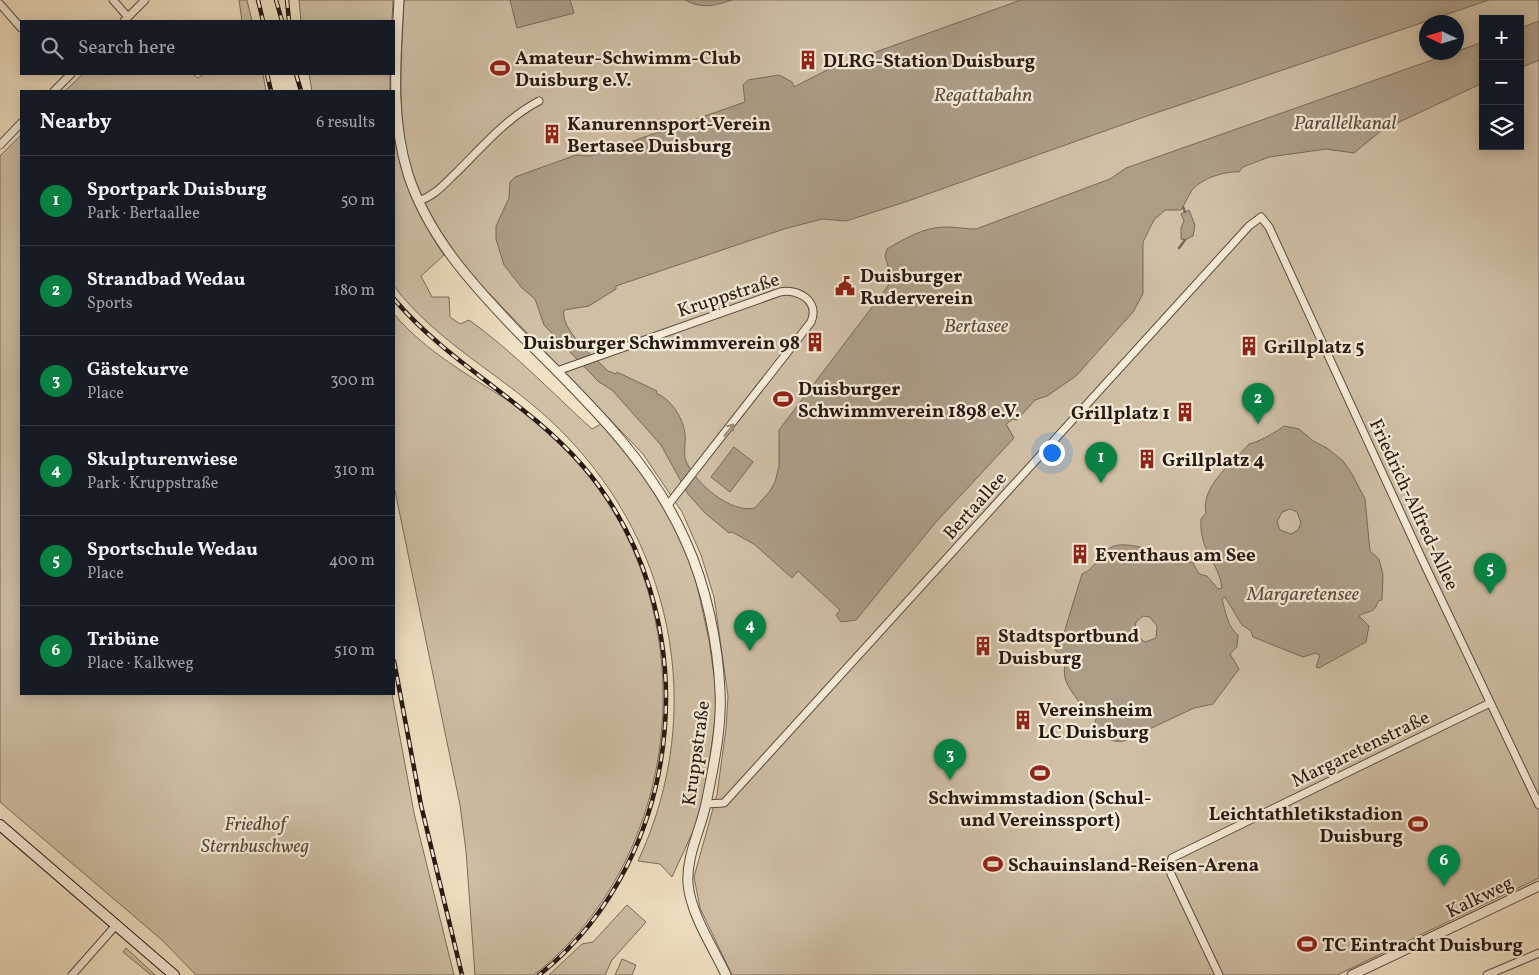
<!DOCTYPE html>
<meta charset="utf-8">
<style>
:root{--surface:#171b24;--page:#242831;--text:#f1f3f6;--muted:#9ea1a6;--line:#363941;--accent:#0b8043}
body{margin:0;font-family:Vollkorn,serif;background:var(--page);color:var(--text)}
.controls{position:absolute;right:15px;top:15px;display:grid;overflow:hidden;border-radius:0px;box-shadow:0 2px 12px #0003}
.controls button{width:45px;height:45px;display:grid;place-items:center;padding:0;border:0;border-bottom:1px solid var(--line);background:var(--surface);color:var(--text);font:25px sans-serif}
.compass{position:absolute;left:1419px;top:15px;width:45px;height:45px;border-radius:50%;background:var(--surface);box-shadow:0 2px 12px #0003;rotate:274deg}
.you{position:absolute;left:1051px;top:452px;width:18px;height:18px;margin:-12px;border:4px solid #fff;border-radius:50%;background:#1a73e8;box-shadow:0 0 0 8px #1a73e833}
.badge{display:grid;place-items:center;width:32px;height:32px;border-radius:50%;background:var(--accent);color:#fff;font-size:16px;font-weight:700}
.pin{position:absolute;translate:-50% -41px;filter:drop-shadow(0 1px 2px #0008)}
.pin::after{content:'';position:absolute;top:26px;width:18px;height:15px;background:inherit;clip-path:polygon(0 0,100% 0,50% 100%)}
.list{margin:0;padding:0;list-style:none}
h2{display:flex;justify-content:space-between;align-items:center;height:65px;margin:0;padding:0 20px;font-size:21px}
h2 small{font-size:16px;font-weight:400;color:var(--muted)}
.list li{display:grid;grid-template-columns:32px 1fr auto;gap:15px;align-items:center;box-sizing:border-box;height:90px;padding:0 20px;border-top:1px solid var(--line)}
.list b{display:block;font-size:19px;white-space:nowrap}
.list p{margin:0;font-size:16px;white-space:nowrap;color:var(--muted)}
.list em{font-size:16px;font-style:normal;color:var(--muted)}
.icon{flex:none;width:28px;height:28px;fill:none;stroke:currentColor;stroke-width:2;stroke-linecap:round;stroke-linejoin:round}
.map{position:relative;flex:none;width:1539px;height:975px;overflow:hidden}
.search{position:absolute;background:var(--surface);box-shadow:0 2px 12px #0003;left:20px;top:20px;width:375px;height:55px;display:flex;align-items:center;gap:12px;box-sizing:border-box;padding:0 18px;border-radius:0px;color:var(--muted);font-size:19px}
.panel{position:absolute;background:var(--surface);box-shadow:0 2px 12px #0003;left:20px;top:90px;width:375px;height:605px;border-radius:0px}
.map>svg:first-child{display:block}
.green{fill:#cfbfa5;stroke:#7b6c5c;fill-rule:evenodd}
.water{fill:#ac9d87;stroke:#776859;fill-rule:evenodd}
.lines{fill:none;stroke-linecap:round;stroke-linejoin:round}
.stream{stroke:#776859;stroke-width:2.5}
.minor-casing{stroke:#5a4b3f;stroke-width:9}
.tertiary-casing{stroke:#5a4b3f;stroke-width:11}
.secondary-casing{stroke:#271913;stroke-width:12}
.minor{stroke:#f6ecd8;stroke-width:7}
.tertiary{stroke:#f6ecd8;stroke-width:9}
.secondary{stroke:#f6ecd8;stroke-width:10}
.rail-casing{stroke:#271913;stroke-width:4.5}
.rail{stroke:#f6ecd8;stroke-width:2.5;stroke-dasharray:8;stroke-linecap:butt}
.oneway{stroke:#998d7f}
.labels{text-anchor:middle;stroke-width:4.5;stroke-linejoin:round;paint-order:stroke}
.poi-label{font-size:19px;font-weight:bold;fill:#271913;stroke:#f6ecd8;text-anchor:start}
.street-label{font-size:19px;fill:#271913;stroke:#f6ecd8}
.park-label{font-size:19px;font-style:italic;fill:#594b3f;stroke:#f6ecd8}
.water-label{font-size:20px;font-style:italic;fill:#5c4e41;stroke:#f6ecd8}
</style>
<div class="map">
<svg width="1539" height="975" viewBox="0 0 1539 975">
<rect width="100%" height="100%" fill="#f1e1c3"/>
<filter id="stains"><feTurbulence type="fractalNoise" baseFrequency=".004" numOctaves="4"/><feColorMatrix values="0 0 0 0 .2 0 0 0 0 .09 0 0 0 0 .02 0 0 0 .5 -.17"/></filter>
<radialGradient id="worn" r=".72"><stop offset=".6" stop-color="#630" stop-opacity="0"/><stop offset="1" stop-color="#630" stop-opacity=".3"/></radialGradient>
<!-- green -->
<path class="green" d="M239,0h8l5,21h-10z
M299,0h94l-1,21h-91z
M404,0h1135v878l-202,97h-605l-32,-67 -6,-31 23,-83 9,-65 2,-33 -14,-99 -13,-42 -19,-43 -39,-58 -180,-188c-15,-21 -32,-44 -43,-68 -26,-64 -19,-131 -16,-198zM1483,19h37v127h-37zM1426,22h30v30h-30z
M83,74h110l5,4 6,-4h59l3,17h-201z
M309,74h81v17h-78z
M21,135v559h371l22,119 40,162h-258l-34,-35 -162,-138v-646z
M394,136c11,43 24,82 50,119l-23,21 11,21h17l1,20 10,7 9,-4c45,32 82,72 123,109l9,-5 41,47 34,58 18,43 15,68 7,50v25l-11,76 -10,36 -23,50 -12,-13 -22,-3c71,-151 35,-326 -87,-440 -50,-47 -115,-79 -157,-135z
M394,314c32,38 75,61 116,88 26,18 51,42 72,66 124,146 104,387 -48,507h-59l-9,-124 -6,-46 -66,-319z
M627,905l19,17 -34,38 -7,15h-56l33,-31 11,-2z
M126,948l29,27h-4l-28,-23z
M622,959l14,6 -4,10h-17z"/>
<!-- water -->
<path class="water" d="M510,0h60l4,13 -57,15z
M685,0h47c-18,6 -30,9 -47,0z
M1021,0h468l-345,117 -236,84 -62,20 -24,-2 -38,10 -168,57v3l-27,17 -25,4c-4,20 30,47 44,61l8,3 1,-2 40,19 -1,2c15,6 27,24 29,41 1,9 -2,19 1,27 10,23 45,53 69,47l15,-17 5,-9 4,-16v-36l109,-144 3,-10 -6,-20 2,-7c17,-10 37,-22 58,-22 11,0 21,2 31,2l134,-50 16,-11 357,-126v41l-101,47 -28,23 -28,-4 -57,8 -26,10 -4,5c-14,-1 -37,6 -47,18 -4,6 -7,14 -11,20h-16l-11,10 -11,22v52l-10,18 -57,64 -29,20 -12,4 -18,20 -4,-1 -7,5 8,14 -78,84 -80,98 -15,2 -5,-7 4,-5 -42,-39 -6,7 -38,-34 -22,-12 -3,1 -24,-20 -17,-19 -27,-49 -49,-55 -13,-8 -55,-57 -9,-26 -13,-11 -18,-23 -8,-26v-13l13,-28 1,-16 5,-5 61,-22 14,1 155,-54 -2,-17 5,-5 31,-5 13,7 2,5 37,-19z
M1539,21v39l-19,8v-40z
M1189,210l6,15 -2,11 -8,4 -4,-1v-11l3,-7 -3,-7z
M1284,426l15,3 14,12 14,7 16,13 9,13 13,25 5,52 9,8 4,16 -1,25 -4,1c-3,14 -11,9 -19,15l10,10 -3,16 -47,26 -3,-1 4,-12 -5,-2 -12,4 -50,-20 -2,-6 -9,-6 -17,-28 -3,2c3,11 6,29 16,36l-1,12 -7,7 9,15 -26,35 -19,4 -70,33c-15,2 -20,-4 -30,-15l3,-10 -11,-4c-6,-10 -18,-23 -21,-34 -3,-14 6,-17 -10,-28v-3l5,-1 22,-72c13,-5 17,-19 28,-26 15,-11 65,10 83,15l6,11 8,2 11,13 4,-1c-3,-26 -23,-36 -21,-69l5,-6c-6,-26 27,-51 43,-69 8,-1 29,-13 35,-18zM1290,509l7,3 4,11 -3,7 -7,4 -11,-4 -3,-8 5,-10zM1143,616l7,1 7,9 -1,12 -11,4c-9,-6 -11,-10 -9,-20z
M734,447l19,15 -23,30 -19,-15z"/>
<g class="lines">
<!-- stream -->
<path class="stream" d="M1183,207l2,5
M1179,248l6,-8"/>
<defs>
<path id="minor" d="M113,0l15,17
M0,4l21,24
M124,21l21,-21
M54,91l17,-17
M0,145l21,-22
M419,201c17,-6 26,-18 39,-30 24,-24 50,-54 81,-70
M557,371l223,-79c18,-4 40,9 31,30l-143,183
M706,804l18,-1 525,-577 12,-9 8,10 153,332 117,246
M72,975l45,-51
M1219,975l-48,-101 -2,-7 3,-9 318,-155
M1487,975l52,-22"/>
<path id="tertiary" d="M399,0c-3,58 -9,117 9,174 20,62 64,110 108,156 64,65 133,127 170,212 20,44 32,101 34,149 2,35 -6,73 -13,108 -5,29 -21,55 -19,85 3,31 25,63 38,91
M1352,975l187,-89"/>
<path id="secondary" d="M0,825l174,150"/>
</defs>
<!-- minor casing -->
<use href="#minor" class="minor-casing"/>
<!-- tertiary casing -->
<use href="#tertiary" class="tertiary-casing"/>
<!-- secondary casing -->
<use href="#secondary" class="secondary-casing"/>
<!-- minor -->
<use href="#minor" class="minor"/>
<!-- tertiary -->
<use href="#tertiary" class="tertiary"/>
<!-- secondary -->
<use href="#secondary" class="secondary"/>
<defs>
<path id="rail" d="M258,0l5,21
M276,0l6,21
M287,0l2,21
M267,74l4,17
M296,74l5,17
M394,299c54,64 132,102 188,166 126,145 109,389 -43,510
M394,661l27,144 41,170"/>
</defs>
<!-- rail casing -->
<use href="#rail" class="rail-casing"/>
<!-- rail -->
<use href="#rail" class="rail"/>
</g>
<!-- one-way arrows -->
<defs><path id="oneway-shaft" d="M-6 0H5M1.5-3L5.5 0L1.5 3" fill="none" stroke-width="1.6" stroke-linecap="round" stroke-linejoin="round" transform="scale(1.25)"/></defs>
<use class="oneway" href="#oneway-shaft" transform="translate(729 430) rotate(-52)"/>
<!-- icons -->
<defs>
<symbol id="building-bare" viewBox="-9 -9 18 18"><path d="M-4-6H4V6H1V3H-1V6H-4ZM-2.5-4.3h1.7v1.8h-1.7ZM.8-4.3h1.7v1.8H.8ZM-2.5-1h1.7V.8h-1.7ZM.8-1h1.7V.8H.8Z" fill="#8f2418" stroke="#f6ecd8" stroke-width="2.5" paint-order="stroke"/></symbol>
<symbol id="stadium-bare" viewBox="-9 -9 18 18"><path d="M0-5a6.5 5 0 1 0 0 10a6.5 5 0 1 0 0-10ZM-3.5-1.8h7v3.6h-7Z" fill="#8f2418" stroke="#f6ecd8" stroke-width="2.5" paint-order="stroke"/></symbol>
<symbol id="civic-bare" viewBox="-9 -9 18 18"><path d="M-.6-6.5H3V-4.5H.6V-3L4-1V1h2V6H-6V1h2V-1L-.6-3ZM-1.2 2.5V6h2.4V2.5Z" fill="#8f2418" stroke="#f6ecd8" stroke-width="2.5" paint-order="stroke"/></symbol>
</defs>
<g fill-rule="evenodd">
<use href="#building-bare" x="794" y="46" width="28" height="28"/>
<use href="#stadium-bare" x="486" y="54" width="28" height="28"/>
<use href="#building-bare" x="538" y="120" width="28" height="28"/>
<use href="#civic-bare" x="831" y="272" width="28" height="28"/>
<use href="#building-bare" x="801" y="328" width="28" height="28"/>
<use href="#building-bare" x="1235" y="332" width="28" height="28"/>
<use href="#stadium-bare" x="769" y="385" width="28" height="28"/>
<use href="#building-bare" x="1171" y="398" width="28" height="28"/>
<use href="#building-bare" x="1133" y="445" width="28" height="28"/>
<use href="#building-bare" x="1066" y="540" width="28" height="28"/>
<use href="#building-bare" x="969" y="632" width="28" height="28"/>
<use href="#building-bare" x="1009" y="706" width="28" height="28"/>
<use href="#stadium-bare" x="1026" y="759" width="28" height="28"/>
<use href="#stadium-bare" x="1404" y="810" width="28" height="28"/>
<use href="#stadium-bare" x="979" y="850" width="28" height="28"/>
<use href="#stadium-bare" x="1293" y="930" width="28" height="28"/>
</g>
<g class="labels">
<!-- poi labels -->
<g class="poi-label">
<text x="515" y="64">Amateur-Schwimm-Club<tspan x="515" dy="22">Duisburg e.V.</tspan></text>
<text x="823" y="67">DLRG-Station Duisburg</text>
<text x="567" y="130">Kanurennsport-Verein<tspan x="567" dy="22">Bertasee Duisburg</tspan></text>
<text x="860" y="282">Duisburger<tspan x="860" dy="22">Ruderverein</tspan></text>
<text x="800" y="349" text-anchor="end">Duisburger Schwimmverein 98</text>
<text x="1264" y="353">Grillplatz 5</text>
<text x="798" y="395">Duisburger<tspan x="798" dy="22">Schwimmverein 1898 e.V.</tspan></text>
<text x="1170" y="419" text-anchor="end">Grillplatz 1</text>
<text x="1162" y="466">Grillplatz 4</text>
<text x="1095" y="561">Eventhaus am See</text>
<text x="998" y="642">Stadtsportbund<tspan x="998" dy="22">Duisburg</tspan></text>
<text x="1038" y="716">Vereinsheim<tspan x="1038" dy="22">LC Duisburg</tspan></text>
<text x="1040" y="804" text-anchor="middle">Schwimmstadion (Schul-<tspan x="1040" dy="22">und Vereinssport)</tspan></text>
<text x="1403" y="820" text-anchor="end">Leichtathletikstadion<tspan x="1403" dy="22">Duisburg</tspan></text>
<text x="1008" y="871">Schauinsland-Reisen-Arena</text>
<text x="1322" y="951">TC Eintracht Duisburg</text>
</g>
<!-- street labels -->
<g class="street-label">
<text transform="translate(728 294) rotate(-18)" y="7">Kruppstraße</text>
<text transform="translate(1415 504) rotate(65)" y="7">Friedrich-Alfred-Allee</text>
<text transform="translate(974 505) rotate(-48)" y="7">Bertaallee</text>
<text transform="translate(1360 748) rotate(-26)" y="7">Margaretenstraße</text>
<text transform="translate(695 753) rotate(-82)" y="7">Kruppstraße</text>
<text transform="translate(1479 896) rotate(-26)" y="7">Kalkweg</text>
</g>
<!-- park labels -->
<g class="park-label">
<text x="255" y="830">Friedhof<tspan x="255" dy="22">Sternbuschweg</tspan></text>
</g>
<!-- water labels -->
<g class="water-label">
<text x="983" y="101">Regattabahn</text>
<text x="1345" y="129">Parallelkanal</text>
<text x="976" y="332">Bertasee</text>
<text x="1303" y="600">Margaretensee</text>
</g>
</g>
<rect width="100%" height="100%" filter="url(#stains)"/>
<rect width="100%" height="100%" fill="url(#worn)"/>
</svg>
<div class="controls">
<button>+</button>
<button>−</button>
<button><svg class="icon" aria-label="layers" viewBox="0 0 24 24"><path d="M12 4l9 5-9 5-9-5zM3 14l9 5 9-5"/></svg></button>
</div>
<svg class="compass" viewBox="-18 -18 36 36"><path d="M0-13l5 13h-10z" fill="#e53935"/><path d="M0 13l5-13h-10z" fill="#9ea1a6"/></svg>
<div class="you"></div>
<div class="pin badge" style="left:1101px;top:483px">1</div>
<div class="pin badge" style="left:1258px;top:424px">2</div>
<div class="pin badge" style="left:950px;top:780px">3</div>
<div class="pin badge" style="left:750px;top:651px">4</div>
<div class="pin badge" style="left:1490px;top:594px">5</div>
<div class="pin badge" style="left:1444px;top:886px">6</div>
<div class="search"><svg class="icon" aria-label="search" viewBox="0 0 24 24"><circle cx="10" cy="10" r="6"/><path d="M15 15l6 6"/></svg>Search here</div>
<section class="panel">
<h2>Nearby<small>6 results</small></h2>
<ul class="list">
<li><span class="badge">1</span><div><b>Sportpark Duisburg</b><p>Park · Bertaallee</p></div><em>50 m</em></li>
<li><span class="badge">2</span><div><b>Strandbad Wedau</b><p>Sports</p></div><em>180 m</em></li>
<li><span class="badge">3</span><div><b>Gästekurve</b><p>Place</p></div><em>300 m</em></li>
<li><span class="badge">4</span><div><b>Skulpturenwiese</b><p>Park · Kruppstraße</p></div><em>310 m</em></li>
<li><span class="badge">5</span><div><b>Sportschule Wedau</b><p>Place</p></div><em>400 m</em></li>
<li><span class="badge">6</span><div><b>Tribüne</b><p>Place · Kalkweg</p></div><em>510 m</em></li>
</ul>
</section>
</div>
